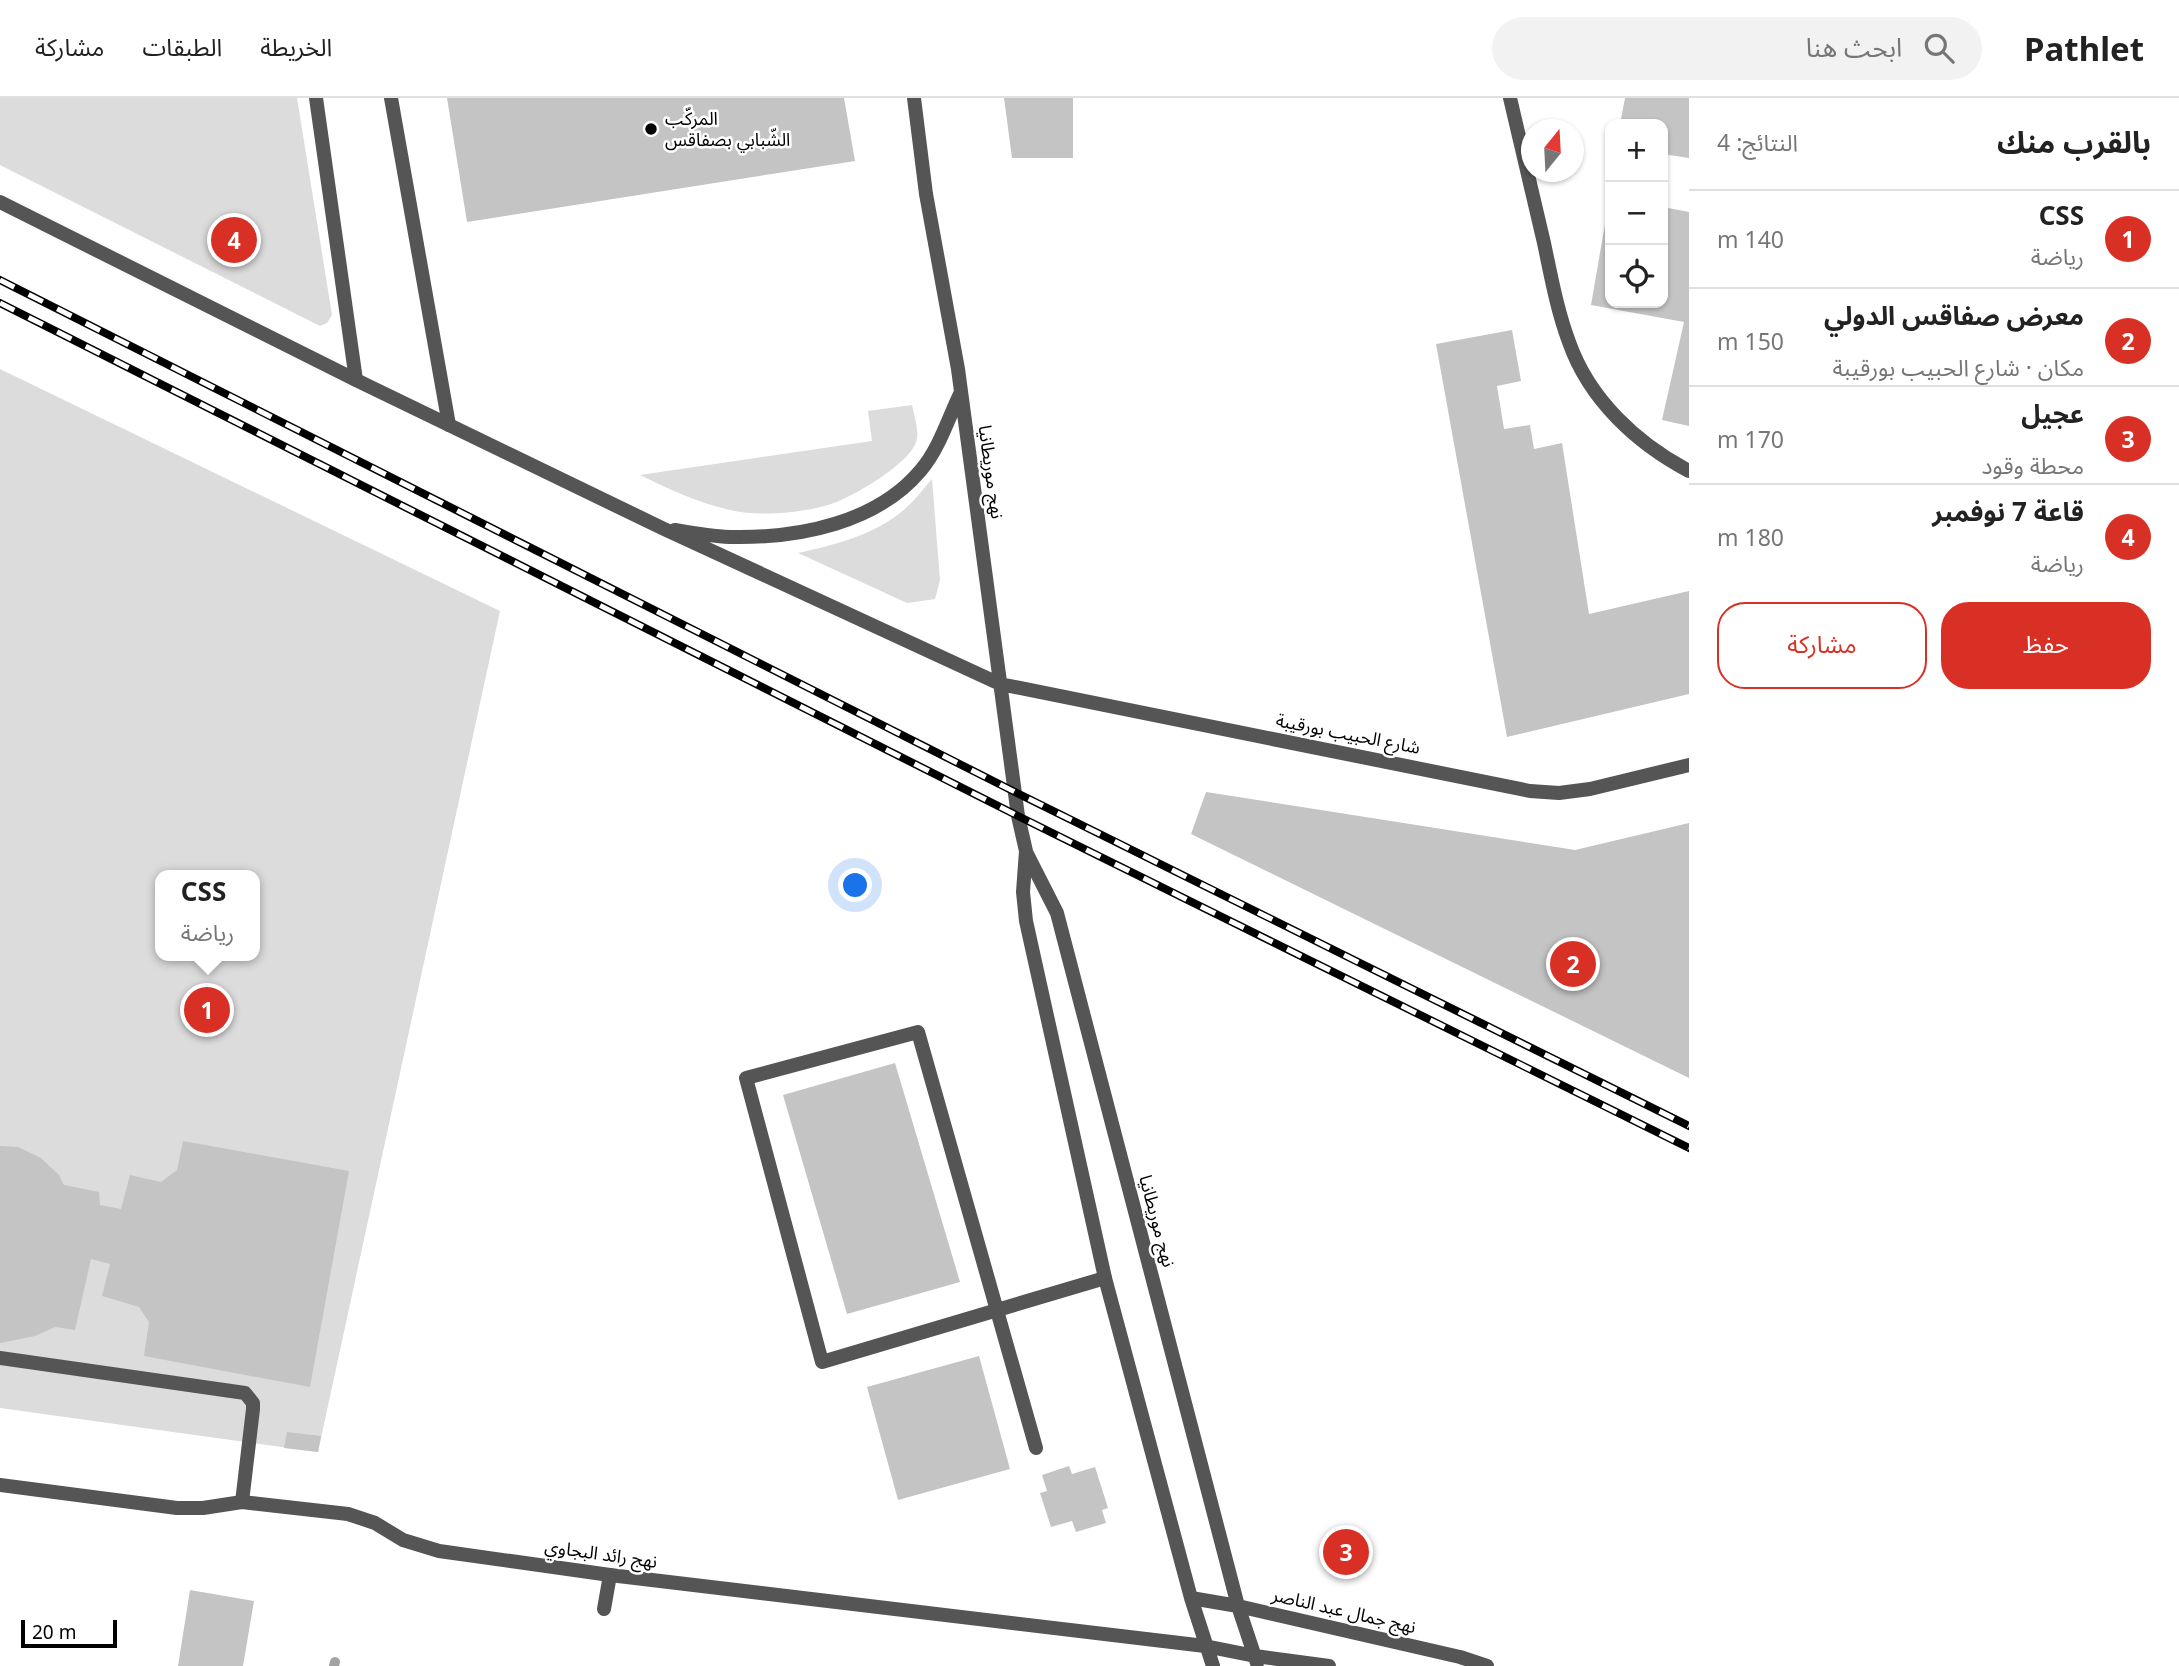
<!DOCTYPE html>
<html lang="ar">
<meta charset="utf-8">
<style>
:root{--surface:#fff;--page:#f2f2f2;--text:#222;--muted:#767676;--line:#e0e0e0;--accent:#d93025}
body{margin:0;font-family:"Noto Sans","Noto Sans Arabic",sans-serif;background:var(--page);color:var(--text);direction:rtl}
.controls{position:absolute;right:21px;top:21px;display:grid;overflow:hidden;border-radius:14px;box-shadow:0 2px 5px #0004}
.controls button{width:63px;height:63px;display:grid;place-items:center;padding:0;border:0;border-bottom:2px solid var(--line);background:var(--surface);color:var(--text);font:35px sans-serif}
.compass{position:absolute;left:1521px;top:21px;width:63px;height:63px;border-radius:50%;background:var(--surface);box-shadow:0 2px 5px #0004;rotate:18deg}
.scale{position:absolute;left:21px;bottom:18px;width:96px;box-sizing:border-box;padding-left:7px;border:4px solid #000;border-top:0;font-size:19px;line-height:24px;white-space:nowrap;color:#000;-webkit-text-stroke:5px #fff;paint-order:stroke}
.you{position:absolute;left:856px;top:788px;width:24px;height:24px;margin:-18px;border:5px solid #fff;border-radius:50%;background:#1a73e8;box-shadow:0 0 0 10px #1a73e833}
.badge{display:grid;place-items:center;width:46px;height:46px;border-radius:50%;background:var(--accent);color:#fff;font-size:23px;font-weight:700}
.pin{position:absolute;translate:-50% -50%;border:4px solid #fff;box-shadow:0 2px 7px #0006}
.popup{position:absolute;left:155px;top:772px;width:105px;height:91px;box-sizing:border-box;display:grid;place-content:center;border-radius:14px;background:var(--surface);filter:drop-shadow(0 2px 5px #0005);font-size:23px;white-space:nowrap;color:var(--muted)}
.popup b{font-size:26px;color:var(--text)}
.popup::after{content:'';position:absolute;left:50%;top:100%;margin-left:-14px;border:14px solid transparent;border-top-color:var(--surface)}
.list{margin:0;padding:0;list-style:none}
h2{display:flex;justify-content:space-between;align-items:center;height:91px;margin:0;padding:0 28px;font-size:30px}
h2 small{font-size:23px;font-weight:400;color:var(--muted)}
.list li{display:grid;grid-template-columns:46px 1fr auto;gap:21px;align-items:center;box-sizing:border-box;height:98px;padding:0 28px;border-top:2px solid var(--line)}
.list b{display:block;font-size:26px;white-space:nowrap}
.list p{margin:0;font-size:23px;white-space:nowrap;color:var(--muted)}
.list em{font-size:23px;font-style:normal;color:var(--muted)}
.actions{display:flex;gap:14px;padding:21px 28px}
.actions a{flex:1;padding:16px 0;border:2px solid var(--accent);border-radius:28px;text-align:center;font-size:24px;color:var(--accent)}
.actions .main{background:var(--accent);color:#fff}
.icon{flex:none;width:38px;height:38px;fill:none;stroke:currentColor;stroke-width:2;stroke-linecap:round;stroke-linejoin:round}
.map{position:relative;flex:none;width:1689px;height:1568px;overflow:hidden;direction:ltr}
header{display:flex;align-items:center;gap:42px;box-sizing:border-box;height:98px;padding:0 35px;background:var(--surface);border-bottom:2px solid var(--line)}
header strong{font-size:33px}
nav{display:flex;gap:38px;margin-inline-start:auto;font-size:24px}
.search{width:490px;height:63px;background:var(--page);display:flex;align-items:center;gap:18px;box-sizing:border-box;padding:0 24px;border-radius:38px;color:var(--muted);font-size:26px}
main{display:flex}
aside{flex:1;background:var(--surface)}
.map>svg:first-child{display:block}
.green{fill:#dcdcdc;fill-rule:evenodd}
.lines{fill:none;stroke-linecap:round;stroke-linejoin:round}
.stream{stroke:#a3a3a3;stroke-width:10}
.building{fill:#c4c4c4}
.service{stroke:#555;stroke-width:14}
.minor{stroke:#555;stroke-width:14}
.tertiary{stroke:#555;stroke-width:14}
.rail-casing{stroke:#000;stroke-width:8}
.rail{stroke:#fff;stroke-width:5;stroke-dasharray:16;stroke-linecap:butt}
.poi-dot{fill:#000;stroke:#fff;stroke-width:2.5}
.labels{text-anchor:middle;stroke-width:5;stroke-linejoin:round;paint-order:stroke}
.poi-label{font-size:18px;fill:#000;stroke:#fff;text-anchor:start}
.street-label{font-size:18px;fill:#000;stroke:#fff}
</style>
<header>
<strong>Pathlet</strong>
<div class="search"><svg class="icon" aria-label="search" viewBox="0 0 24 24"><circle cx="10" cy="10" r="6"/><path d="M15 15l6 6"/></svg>ابحث هنا</div>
<nav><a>الخريطة</a><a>الطبقات</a><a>مشاركة</a></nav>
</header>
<main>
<aside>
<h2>بالقرب منك<small>النتائج: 4</small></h2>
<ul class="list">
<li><span class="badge">1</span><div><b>CSS</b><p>رياضة</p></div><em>140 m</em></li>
<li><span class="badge">2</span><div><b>معرض صفاقس الدولي</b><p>مكان · شارع الحبيب بورقيبة</p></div><em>150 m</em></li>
<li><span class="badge">3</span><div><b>عجيل</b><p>محطة وقود</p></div><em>170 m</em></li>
<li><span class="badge">4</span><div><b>قاعة 7 نوفمبر</b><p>رياضة</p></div><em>180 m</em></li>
</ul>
<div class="actions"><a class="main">حفظ</a><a>مشاركة</a></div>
</aside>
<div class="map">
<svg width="1689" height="1568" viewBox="0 0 1689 1568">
<rect width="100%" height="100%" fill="#fff"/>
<!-- green -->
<path class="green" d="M0,0h297l35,217 -5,8 -7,3 -320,-161z
M0,271l500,242 -182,841 -318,-44zM160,777h94v81h-94z
M912,307c2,10 8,28 4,37 -7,22 -63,55 -85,62 -27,9 -73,13 -101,6 -32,-7 -61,-21 -90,-35l232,-34 -4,-30z
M932,381l8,101 -5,19 -28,4 -109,-50c37,-8 80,-19 109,-46 9,-8 17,-19 25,-28z"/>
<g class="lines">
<!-- stream -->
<path class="stream" d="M334,1568l1,-4"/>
</g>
<!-- building -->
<path class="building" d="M447,0h397l11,63 -388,61z
M1004,0h69v60h-61z
M1625,0h64v60l-26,-4v-30h-43z
M1609,103l1,102h53v-96l26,5v214l-27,-6 22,-98 -93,-17z
M1512,232l9,51 -24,5 7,43 26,-4 4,24 28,-6 27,171 100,-23v103l-182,43 -71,-393z
M1206,694l369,58 114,-27v255l-498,-244z
M895,965l65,219 -113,32 -64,-219z
M183,1043l166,30 -39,216 -166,-31 5,-34 -10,-15 -37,-11 8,-32 -19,-5 -16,71 -20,-3 -20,9 -35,7v-197l18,1 23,11 18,17 5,10 35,7 1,13 21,4 9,-34 31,7 16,-12z
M979,1258l31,113 -112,31 -31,-113z
M287,1334l34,4 -3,16 -34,-4z
M1069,1368l3,8 23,-7 13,41 -6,2 4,13 -30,9 -4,-11 -21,6 -11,-34 7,-2 -5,-16z
M190,1492l64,11 -11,65h-65z"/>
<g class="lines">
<!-- service -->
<path class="service" d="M391,0l58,327
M1510,0c11,48 23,97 34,145 7,33 13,67 25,99 20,57 67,101 120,129
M0,1260l245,35 8,10v6l-11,93
M1036,1350l-118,-416 -172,46 76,284 283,-84
M604,1511l6,-34"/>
<!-- minor -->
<path class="minor" d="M316,0l40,282"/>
<!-- tertiary -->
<path class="tertiary" d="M914,0l12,96 32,175 60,447 8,35 -3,41 3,29 79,357 86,320 22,68
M0,104l356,178 306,148 338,156 530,107 29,2 31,-4 99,-24
M675,432c19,3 39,7 59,7 65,1 143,-14 187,-67 18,-21 27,-51 39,-76
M1026,754l31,61 181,693 19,57
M0,1387l177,23h26l39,-6 106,12 27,9 28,17 36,11 171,24 595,71 50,10 74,10
M1191,1500l47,8 222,51 27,9"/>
<defs>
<path id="rail" d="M0,182l1015,512 674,334
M0,205l1018,513 671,332"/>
</defs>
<!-- rail casing -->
<use href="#rail" class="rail-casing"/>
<!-- rail -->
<use href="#rail" class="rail"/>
</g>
<!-- markers -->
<circle class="poi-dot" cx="651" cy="31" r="7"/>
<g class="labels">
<!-- poi labels -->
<g class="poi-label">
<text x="665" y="27">المركّب<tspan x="665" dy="21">الشّبابي بصفاقس</tspan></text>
</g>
<!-- street labels -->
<g class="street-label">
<text transform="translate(991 374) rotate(82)" y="6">نهج موريطانيا</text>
<text transform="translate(1348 636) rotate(11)" y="6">شارع الحبيب بورقيبة</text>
<text transform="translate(1157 1123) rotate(75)" y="6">نهج موريطانيا</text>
<text transform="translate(601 1456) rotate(8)" y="6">نهج رائد البجاوي</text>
<text transform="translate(1344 1513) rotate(13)" y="6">نهج جمال عبد الناصر</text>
</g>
</g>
</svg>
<div class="controls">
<button>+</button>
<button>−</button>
<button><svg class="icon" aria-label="locate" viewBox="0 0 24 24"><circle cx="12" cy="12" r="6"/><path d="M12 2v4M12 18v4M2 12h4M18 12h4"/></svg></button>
</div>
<svg class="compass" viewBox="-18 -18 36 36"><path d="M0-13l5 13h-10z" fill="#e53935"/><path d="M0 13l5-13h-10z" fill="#767676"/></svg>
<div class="scale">20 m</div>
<div class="you"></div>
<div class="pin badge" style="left:207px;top:912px">1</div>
<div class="popup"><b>CSS</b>رياضة</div>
<div class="pin badge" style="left:1573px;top:866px">2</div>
<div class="pin badge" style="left:1346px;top:1454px">3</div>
<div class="pin badge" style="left:234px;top:142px">4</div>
</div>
</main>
